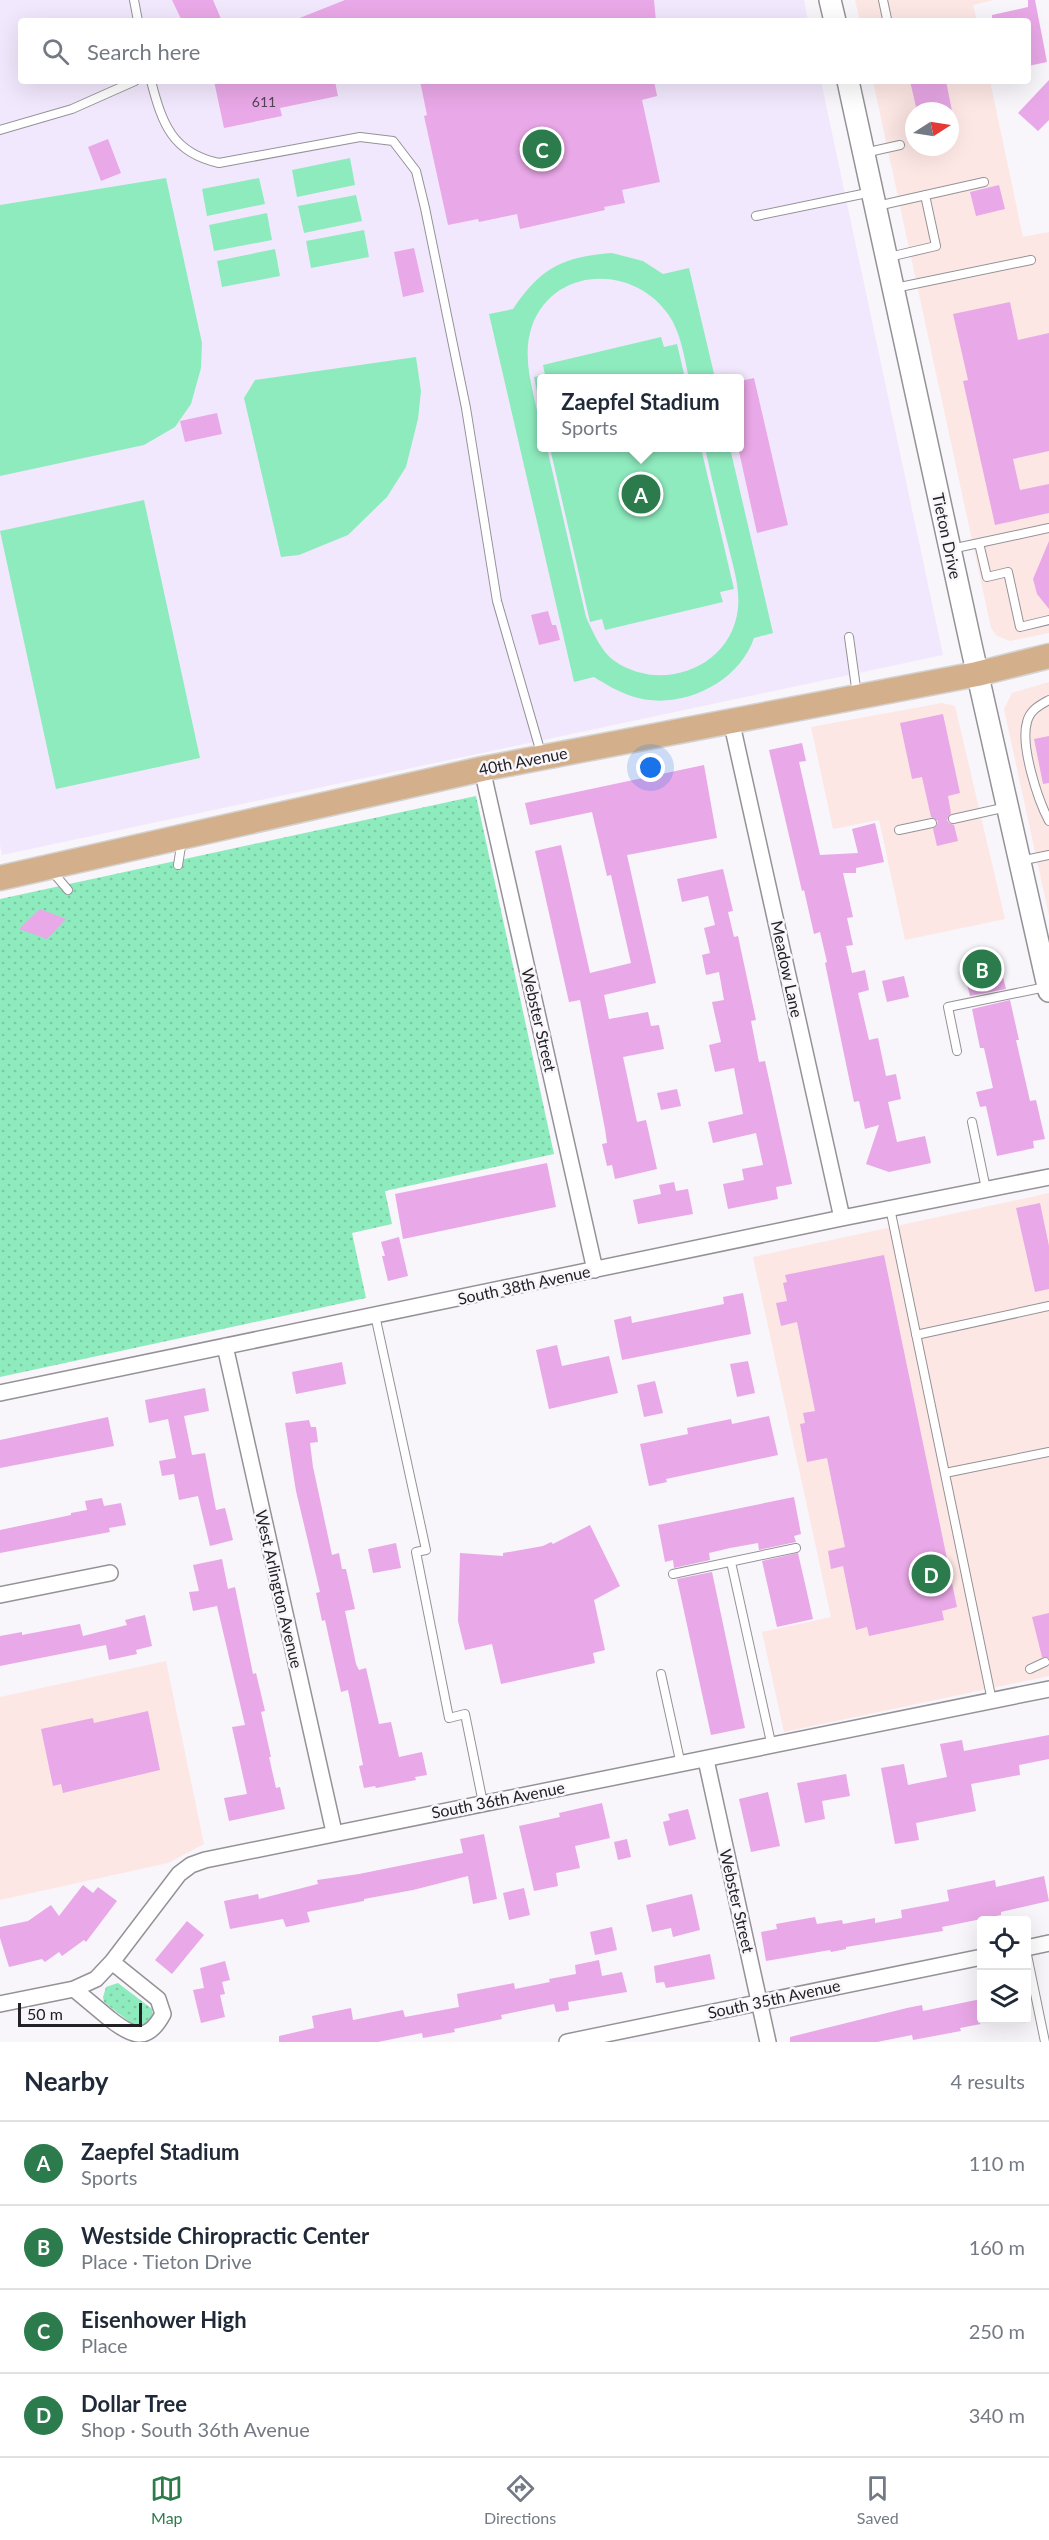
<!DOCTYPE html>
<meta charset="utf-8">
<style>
:root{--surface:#fff;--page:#f6f6f7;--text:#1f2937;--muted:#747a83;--line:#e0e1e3;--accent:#2c7b4c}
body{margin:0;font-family:Lato,sans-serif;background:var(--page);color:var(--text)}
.controls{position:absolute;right:18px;bottom:18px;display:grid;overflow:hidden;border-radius:6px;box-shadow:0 6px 24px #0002}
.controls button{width:54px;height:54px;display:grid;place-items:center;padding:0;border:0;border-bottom:2px solid var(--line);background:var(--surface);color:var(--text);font:30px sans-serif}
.compass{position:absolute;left:905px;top:102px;width:54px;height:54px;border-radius:50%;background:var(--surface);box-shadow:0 6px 24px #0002;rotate:78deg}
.scale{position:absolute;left:18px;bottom:15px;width:124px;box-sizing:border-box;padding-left:6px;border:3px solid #222123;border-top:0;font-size:16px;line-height:21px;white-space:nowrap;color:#222123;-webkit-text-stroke:4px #f8f5fb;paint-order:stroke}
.you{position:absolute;left:651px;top:768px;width:21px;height:21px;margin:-15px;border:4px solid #fff;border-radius:50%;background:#1a73e8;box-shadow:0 0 0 9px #1a73e833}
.badge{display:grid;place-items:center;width:39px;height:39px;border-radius:50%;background:var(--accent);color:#fff;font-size:20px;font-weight:700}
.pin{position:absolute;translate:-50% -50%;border:3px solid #fff;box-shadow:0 2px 6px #0006}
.popup{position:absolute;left:537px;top:374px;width:207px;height:78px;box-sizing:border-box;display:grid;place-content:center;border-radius:6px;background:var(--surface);filter:drop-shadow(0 2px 4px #0005);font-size:20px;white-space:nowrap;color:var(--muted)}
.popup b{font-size:22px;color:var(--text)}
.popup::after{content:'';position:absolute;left:50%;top:100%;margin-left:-12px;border:12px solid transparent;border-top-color:var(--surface)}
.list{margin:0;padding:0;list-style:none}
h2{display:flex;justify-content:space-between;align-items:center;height:78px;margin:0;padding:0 24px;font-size:26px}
h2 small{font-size:20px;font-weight:400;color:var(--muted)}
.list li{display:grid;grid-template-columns:39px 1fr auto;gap:18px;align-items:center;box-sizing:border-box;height:84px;padding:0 24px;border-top:2px solid var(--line)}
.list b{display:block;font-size:22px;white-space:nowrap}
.list p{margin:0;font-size:20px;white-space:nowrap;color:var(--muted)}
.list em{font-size:20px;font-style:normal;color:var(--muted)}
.icon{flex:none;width:33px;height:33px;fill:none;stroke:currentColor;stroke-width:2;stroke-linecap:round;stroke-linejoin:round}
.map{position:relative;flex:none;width:1049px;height:2042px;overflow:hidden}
.search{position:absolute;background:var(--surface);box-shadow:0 6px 24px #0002;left:18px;right:18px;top:18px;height:66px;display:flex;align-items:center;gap:15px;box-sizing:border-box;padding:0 21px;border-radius:6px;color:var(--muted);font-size:22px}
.sheet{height:414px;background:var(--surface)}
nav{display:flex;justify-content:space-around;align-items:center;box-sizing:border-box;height:84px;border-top:2px solid var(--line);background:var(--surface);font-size:16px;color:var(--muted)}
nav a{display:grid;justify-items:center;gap:3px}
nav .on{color:var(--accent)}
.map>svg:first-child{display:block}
.commercial{fill:#fde7e5;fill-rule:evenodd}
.education{fill:#f2e8fd;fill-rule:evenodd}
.grass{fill:url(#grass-dots)}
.pitch{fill:#8eebbe}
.building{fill:#e9a8e7}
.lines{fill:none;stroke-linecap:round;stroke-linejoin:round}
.service-casing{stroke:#959297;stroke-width:10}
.minor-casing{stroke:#959297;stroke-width:18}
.secondary-casing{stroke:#959297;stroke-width:24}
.primary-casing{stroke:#d3d3d3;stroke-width:27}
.service{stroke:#fff;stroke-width:8}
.minor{stroke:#fff;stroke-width:15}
.secondary{stroke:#fff;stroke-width:21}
.primary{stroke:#d3b08b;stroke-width:24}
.labels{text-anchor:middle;stroke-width:5;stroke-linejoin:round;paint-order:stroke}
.number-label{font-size:14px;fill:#544354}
.street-label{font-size:16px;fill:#222123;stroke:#f8f5fb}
</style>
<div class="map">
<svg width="1049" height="2042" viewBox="0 0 1049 2042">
<defs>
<pattern id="grass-dots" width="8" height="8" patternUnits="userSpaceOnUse" patternTransform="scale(1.5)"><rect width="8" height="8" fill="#8eebbe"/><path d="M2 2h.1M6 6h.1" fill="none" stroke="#7ac9a3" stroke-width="1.8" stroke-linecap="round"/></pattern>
</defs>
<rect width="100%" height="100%" fill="#f8f5fb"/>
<!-- commercial -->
<path class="commercial" d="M855,0h139l-21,5 4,16h-117z
M873,81h117l33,156 26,-5v401l-39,8 -13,-5 -6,-8zM914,111h36v36h-36z
M1049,682v234l-45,-207 8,-16z
M942,703l13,3 50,213 -100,21 -26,-120 -46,9 -22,-102z
M1049,1193v483l-265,56 -22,-100 69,-15 -78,-360z
M166,1661l38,183 -36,19 -168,37v-203z"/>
<!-- education -->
<path class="education" d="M0,0h804l4,21h-787v60h800l122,574 -941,200 -2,-10zM542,378h198v70h-198z"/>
<!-- grass -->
<path class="grass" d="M476,796l78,358 -169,37 7,33 -40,9 14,65 -366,79v-478z
M118,1983l34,26 1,10 -8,9 -9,-1 -32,-25 -1,-5 3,-10z"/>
<!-- pitch -->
<path class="pitch" d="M350,158l5,27 -58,12 -5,-27z
M166,178l36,165 -1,25 -10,36 -16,23 -31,18 -144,31v-271z
M259,178l6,26 -58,12 -5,-27z
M356,195l6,26 -58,12 -6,-27z
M267,213l5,27 -58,11 -5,-26z
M364,230l5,27 -58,11 -5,-27z
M275,249l5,27 -58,11 -5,-26z
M612,253l31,8 20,13 26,-6 26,110h-26c-5,-21 -8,-46 -21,-64 -34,-49 -114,-49 -136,12 -14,41 10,81 10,122h5l39,169c8,17 15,35 30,45 47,31 116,5 122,-54 2,-21 -5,-42 -10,-63 -8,-32 -16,-65 -23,-97h25l43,185 -19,5c-16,47 -77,74 -123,58 -12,-4 -26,-12 -37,-19l-20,5 -85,-368 24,-5c28,-42 50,-52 99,-56z
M661,337l3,10 13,-3 8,34h-143v36l-8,-37 11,-2 -2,-10z
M416,357l5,34 -3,28 -12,48 -19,30 -39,38 -49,20 -18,2 -37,-159 11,-18z
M550,448h151l33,141 -14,3 3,10 -118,28 -3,-11 -12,3z
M144,500l56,258 -144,31 -56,-258z"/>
<!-- building -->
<path class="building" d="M172,0h41l9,21h-40z
M345,0h309l2,21h-364z
M1028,0h7l12,62 -19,4v-45h-36v-6l36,-8z
M1049,80v40l-11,11 -20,-18z
M214,81h121l3,15 -58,12 2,8 -58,12z
M420,81h234l3,15 -15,4 18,82 -38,8 3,13 -21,4 1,3 -85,19 -3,-15 -38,8 -1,-3 -30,6 -24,-109 3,-1z
M910,81h36l6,30h-35z
M108,139l13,34 -20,8 -13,-34z
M999,185l6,24 -29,7 -6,-24z
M414,248l10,44 -21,5 -9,-45z
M1010,302l8,38 31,-7v118l-36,8 7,31 29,-6v29l-54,12 -32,-144 5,-1 -15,-66z
M754,378l34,147 -31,8 -19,-86h2v-66z
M217,413l5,21 -37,8 -5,-21z
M1049,541v68l-12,-15 -4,-15z
M548,611l4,14h4l4,15 -21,5 -8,-30z
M943,714l17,79 -12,3 3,17 -4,7 2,3 5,2 4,16 -21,5 -4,-17 4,-4 1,-4 -7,-4 -9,-40 -10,2 -12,-56z
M1049,736v47l-6,1 -9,-45z
M802,743l4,18 -7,1 21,93 38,-2 -6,-24 23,-6 9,39 -28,6v5h-13l10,44 -6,1 6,27 -7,1 6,27 13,-3 4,20 -11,3 11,47 9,-2 8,38 10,-2 5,25 -13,3 9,40 28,-6 6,27 -42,9 -23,-8 13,-39 -14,4 -6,-28 -5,1 -29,-139 2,-1 -7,-30 -6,2 -10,-44 -2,1 -33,-141z
M704,765l13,73 -90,17 29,128 -52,12 5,24 39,-7 3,14 8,-1 5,24 -41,8 14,65 9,-2 11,49 -42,10 -3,-14 -5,1 -5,-22 5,-1 -2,-14 -25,-129 -11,2 -34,-151 26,-6 29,128 41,-10 -20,-88 -4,1 -15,-64 -62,13 -5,-22z
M723,869l10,42 -5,1 6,25 4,-1 18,84 -5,1 8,41 6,-1 27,123 -16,3 2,12 -50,10 -5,-25 21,-4 -2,-11 21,-4 -7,-32 -43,10 -5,-21 35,-8 -9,-46 -19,4 -6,-27 12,-3 -9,-40 12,-2 -5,-28 -13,3 -4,-20 8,-2 -6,-25 11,-3 -7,-29 -26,6 -5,-23z
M40,909l26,10 -19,20 -28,-10z
M997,952l9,37 -36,7 -9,-36z
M904,976l5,21 -22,5 -5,-21z
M1010,1000l9,40h-3l14,61 6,-1 9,39 -12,2 1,7 -37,8 -11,-50 -6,1 -4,-15 17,-4 -9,-40h-4l-8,-39z
M677,1089l4,17 -20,4 -4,-17z
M547,1163l9,44 -153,32 -8,-45z
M674,1182l2,9 12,-2 5,25 -55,10 -5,-24 28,-6 -2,-9z
M1040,1203l9,43v43l-14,3 -19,-84z
M399,1237l9,39 -20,5 -6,-25h3l-4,-14z
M884,1255l73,352 -15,4 2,9 -75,16 -2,-9 -11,3 -13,-64 -12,3 -3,-18 17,-4 -18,-89 -20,4 -7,-38 5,-1 -2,-10 12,-2 -18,-89 -16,4 -5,-23 11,-2 -4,-18 4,-1 -2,-7z
M743,1293l8,41 -129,26 -8,-40 17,-4 1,7 92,-19 -1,-7z
M557,1345l5,21 47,-10 9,37 -69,16 -13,-59z
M748,1361l7,32 -18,4 -7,-33z
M342,1362l4,22 -50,10 -4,-22z
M655,1381l8,32 -19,4 -7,-32z
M205,1388l4,23 -25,5 8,39 13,-2 11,57 9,-2 8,32 -23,6 -12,-50 -19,4 -5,-26 -12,2 -3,-15 17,-3 -8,-39 -19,4 -4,-23z
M769,1416l9,39 -112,24 1,3 -18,4 -9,-42 48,-10 -1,-6 44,-9 1,5z
M108,1417l6,29 -114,22v-28z
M309,1420l2,7h5l2,15 -8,1 3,24 19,88 7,-2 3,16h4l9,40 -10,2 11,53 3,6 7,-2 13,56 12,-2 8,35 23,-5 5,23 -12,2 1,3 -40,8 -1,-2 -11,2 -5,-22 4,-1 -15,-75 -7,2 -16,-72 -3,1 -6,-28 4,-1 -24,-101 -11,-68z
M794,1497l7,37 -7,2 2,6 -37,8 -1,-7 -28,5 -21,5 1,7 -36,8 -1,-8 -8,2 -7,-37z
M102,1498l2,8 17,-3 5,22 -17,3 1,4 -110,21v-23l71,-15v-2l16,-3 -2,-9z
M590,1525l30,61 -26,14 11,50 -12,3 2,10 -94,21 -9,-40 -27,6 -7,-29 2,-68 43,3v-3l40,-7 8,-4 2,2z
M396,1543l5,25 -28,5 -5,-24z
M798,1553l15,66 -36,8 -15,-66z
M222,1559l6,30 7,-2 18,87 3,-1 9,38 -4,1 10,45h-2l7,31 4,-1 5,22 -56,12 -5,-23 23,-4 -15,-67 13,-2 -28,-119 -24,5 -4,-19 10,-1 -6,-26z
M712,1572l33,156 -34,7 -34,-156z
M1049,1613v45l-7,-1 -10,-40z
M145,1615l7,31 -16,4 1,4 -28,6 -3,-15 -106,21v-30l22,-4v3l58,-11 3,12 44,-11 -2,-5z
M148,1711l12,59 -97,23 -2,-9 -8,2 -12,-57 52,-11 1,5z
M1049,1735v24l-30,6 1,10 -49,9 5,27 -60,12 3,17 -24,4 -14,-76 23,-4 4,21 39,-8 -7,-33 22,-4 2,11z
M846,1774l4,22 -28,5 3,18 -20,4 -8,-40z
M768,1792l12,54 -29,6 -12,-53z
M602,1803l8,35 -35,8 5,22 -24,5 2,13 -24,5 -15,-65 41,-9 -1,-4z
M688,1809l8,30 -27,7 -6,-24 7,-2 -2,-6z
M484,1834l13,65 -24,5 -5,-28 -55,14 -49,9v2l-57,11 3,10 -24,5 -3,-8 -53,10 -6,-28 34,-7 1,5 59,-15 -1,-4 42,-6 104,-21 -3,-14z
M627,1839l4,18 -13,3 -4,-18z
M1044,1876l5,25 -48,11v3l-59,12 1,4 -97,16v2l-15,3 -1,-2 -64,11 -5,-29 16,-3 -1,-5 39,-7 2,7 25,-4 1,4 32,-6v5l27,-5 -1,-8 48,-9 -2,-11 48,-10 1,7z
M83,1885l10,8 5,-6 19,14 -31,41 -2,-2 -22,16 -3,-4 -14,10 -3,-3 -33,8 -9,-29v-11l28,-6 23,-16 8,11z
M524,1888l6,27 -21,5 -6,-27z
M692,1894l8,36 -27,7 -2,-9 -19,4 -6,-27z
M187,1921l17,14 -32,39 -17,-14z
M612,1927l5,23 -22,5 -5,-23z
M710,1954l5,25 -49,9 -2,-6 -8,1 -2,-17z
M599,1960l3,16 20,-4 5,20 -59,10 1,8 -13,2 -2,-8 -53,11 1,4 -48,10 1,3 -32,6 -1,-5 -44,9h-99v-6l35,-8 -2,-12 39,-8 2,12 50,-10 2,7 54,-10 -2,-13 57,-11 1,6 35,-7 -1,-3 27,-5 -1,-9z
M225,1961l5,19 -8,2 3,12 -5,1 5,22 -24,6 -8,-33 11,-2 -4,-20z
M981,1999v25l-21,4 1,3 -48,9 -1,-5 -35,7h-87v-5l117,-29 15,-3 1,6z"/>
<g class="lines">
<defs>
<path id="service" d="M134,0l4,21
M883,0l4,19
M151,81c11,42 21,72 68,82l141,-26 33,4 23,30 9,37 41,200 31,193 44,152
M0,130l72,-21 63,-28
M864,153l36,-8
M877,206l107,-24
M756,216l116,-24
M889,257l47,-11 -11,-51
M895,288l136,-28
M979,543l8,34 21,-5 12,55 29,-7
M951,549l98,-21
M849,637l8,58
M1049,700c-9,5 -19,10 -22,22 -7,24 11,78 22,99
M953,819l54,-12
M899,830l33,-7
M1020,861l29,-6
M178,865l4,-25
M51,870l17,20
M957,1051l-9,-44 98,-20
M972,1122l14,67
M890,1208l102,493
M375,1315l51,235 -10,2 33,166 16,-4 18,89
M916,1335l133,-29
M945,1473l104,-21
M731,1562l41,185
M673,1574l123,-26
M1030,1669l15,-7
M661,1674l20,91
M1026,1950l19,92"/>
<path id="minor" d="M731,720l111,498
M482,769l113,501
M225,1346l109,486
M0,1393l842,-175 207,-41
M0,1595l110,-22
M706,1760l62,282
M1026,1948l23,-5
M74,1989c12,10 24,20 36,30 24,19 38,23 53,-5l-5,-15 -46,-37
M0,2004l74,-15 22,-10 16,-17 67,-88 12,-9 14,-5 844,-171
M567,2042l415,-85"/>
<path id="secondary" d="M830,0l5,21
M848,81l123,564 78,346"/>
<path id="primary" d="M0,878l482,-109 495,-95 72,-18"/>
</defs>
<!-- service casing -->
<use href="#service" class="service-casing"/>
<!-- minor casing -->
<use href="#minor" class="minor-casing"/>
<!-- secondary casing -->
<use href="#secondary" class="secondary-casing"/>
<!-- primary casing -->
<use href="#primary" class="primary-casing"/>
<!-- service -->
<use href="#service" class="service"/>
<!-- minor -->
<use href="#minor" class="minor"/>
<!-- secondary -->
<use href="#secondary" class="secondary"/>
<!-- primary -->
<use href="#primary" class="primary"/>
</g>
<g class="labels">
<!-- number labels -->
<g class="number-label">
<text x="264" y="107">611</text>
</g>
<!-- street labels -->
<g class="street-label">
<text transform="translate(947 536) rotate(78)" y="6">Tieton Drive</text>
<text transform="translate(523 761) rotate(-11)" y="6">40th Avenue</text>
<text transform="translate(787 969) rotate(78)" y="6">Meadow Lane</text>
<text transform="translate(539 1020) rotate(77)" y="6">Webster Street</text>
<text transform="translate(524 1285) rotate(-12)" y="6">South 38th Avenue</text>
<text transform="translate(279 1589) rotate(77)" y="6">West Arlington Avenue</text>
<text transform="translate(498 1800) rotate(-11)" y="6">South 36th Avenue</text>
<text transform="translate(737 1901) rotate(77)" y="6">Webster Street</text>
<text transform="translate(774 1999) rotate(-12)" y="6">South 35th Avenue</text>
</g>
</g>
</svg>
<div class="controls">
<button><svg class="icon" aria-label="locate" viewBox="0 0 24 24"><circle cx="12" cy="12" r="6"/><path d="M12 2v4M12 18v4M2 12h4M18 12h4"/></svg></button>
<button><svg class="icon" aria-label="layers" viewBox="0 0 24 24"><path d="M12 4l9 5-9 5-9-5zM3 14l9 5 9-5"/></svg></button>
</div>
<svg class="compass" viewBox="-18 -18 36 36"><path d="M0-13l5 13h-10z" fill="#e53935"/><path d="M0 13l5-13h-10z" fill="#747a83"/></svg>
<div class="scale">50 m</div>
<div class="you"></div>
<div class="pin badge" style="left:641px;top:494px">A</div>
<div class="popup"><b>Zaepfel Stadium</b>Sports</div>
<div class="pin badge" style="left:982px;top:969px">B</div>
<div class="pin badge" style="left:542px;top:149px">C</div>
<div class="pin badge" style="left:931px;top:1574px">D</div>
<div class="search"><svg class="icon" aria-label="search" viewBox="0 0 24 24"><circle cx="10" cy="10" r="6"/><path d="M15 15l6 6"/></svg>Search here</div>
</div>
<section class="sheet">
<h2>Nearby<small>4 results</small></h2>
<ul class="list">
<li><span class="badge">A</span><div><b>Zaepfel Stadium</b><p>Sports</p></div><em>110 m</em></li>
<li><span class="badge">B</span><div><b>Westside Chiropractic Center</b><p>Place · Tieton Drive</p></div><em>160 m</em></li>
<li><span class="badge">C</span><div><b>Eisenhower High</b><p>Place</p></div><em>250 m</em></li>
<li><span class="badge">D</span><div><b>Dollar Tree</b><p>Shop · South 36th Avenue</p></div><em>340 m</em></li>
</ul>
</section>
<nav>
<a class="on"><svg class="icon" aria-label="map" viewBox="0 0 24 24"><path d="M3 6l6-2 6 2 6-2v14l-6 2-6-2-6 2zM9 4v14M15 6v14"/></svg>Map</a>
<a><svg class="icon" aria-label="directions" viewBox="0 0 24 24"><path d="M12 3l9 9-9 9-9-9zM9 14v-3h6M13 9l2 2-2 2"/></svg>Directions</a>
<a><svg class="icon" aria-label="saved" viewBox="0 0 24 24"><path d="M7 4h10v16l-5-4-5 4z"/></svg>Saved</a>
</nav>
